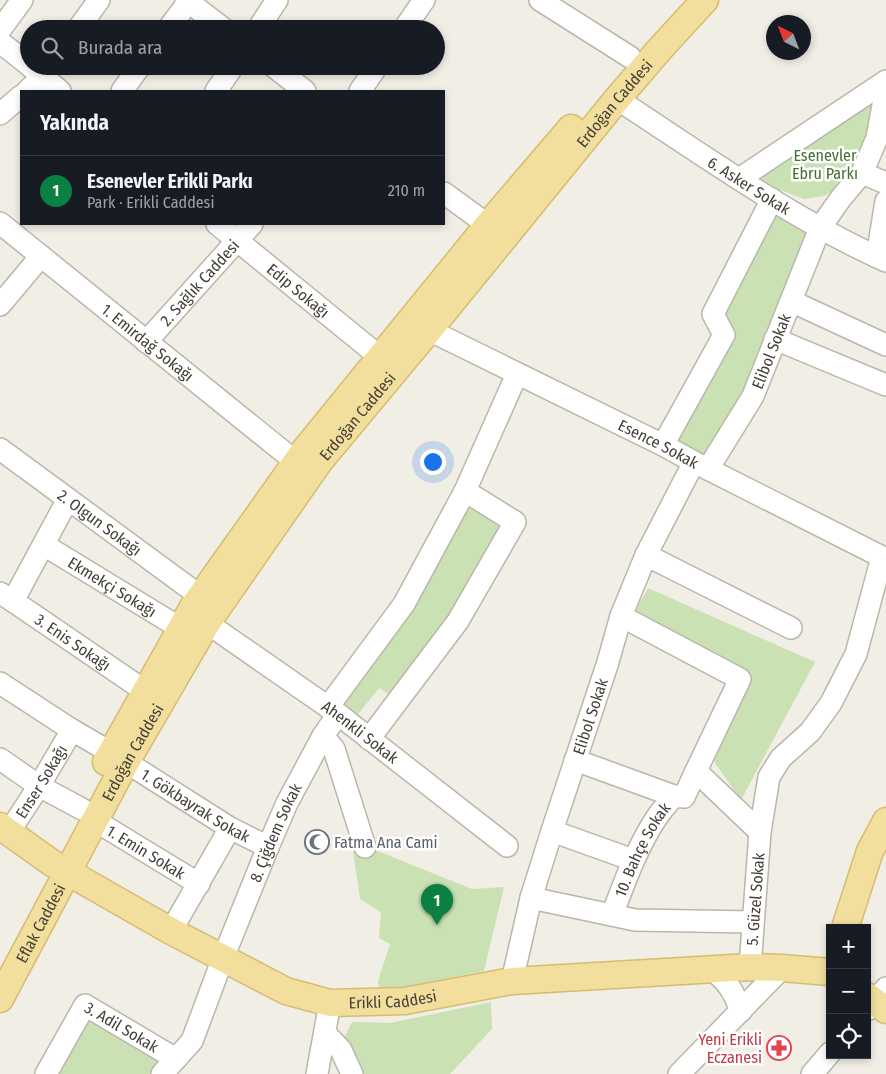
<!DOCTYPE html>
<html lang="tr">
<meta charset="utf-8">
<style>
:root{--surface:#171b24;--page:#20242c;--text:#f1f3f6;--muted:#9ea1a6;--line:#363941;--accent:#0b8043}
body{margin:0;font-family:"Fira Sans Condensed",sans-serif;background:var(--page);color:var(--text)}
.controls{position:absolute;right:15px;bottom:15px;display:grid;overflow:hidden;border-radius:0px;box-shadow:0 2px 8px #0003}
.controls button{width:45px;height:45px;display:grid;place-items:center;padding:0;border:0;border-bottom:1px solid var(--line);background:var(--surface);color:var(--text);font:25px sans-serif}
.compass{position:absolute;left:766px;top:15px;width:45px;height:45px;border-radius:50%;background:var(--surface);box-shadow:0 2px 8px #0003;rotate:318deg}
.you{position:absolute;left:432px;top:461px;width:18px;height:18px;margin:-12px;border:4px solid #fff;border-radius:50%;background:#1a73e8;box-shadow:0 0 0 8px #1a73e833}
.badge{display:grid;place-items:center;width:32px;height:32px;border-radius:50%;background:var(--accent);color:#fff;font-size:16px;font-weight:700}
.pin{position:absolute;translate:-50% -41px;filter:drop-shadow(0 1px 2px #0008)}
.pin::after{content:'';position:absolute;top:26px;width:18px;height:15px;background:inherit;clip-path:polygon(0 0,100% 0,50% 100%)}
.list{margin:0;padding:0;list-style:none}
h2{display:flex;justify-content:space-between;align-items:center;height:65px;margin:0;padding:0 20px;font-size:21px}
h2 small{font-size:16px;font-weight:400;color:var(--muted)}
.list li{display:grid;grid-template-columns:32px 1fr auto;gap:15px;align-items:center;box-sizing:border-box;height:70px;padding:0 20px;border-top:1px solid var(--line)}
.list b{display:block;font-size:19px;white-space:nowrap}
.list p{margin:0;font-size:16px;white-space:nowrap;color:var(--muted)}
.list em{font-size:16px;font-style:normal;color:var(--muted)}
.icon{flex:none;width:28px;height:28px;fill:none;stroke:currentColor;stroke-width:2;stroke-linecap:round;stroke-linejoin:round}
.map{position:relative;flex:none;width:886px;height:1074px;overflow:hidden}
.search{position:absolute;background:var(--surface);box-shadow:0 2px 8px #0003;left:20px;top:20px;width:425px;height:55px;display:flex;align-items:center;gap:12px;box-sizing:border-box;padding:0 18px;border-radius:28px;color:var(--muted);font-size:19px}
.panel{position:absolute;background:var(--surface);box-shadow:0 2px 8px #0003;left:20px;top:90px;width:425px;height:135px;border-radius:0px}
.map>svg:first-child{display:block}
.green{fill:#cae1b3}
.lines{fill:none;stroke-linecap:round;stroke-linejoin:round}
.minor-casing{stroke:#bbb6aa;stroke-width:24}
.major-casing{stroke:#d6bc6f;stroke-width:29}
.minor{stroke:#fff;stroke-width:21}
.major{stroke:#f3df9d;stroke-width:26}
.labels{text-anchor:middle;stroke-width:5;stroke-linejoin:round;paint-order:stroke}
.street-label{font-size:16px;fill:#433f36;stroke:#fff}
.park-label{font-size:16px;fill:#456e30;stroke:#fff}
.worship-label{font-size:16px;fill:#5b616d;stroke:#fff;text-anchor:start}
.health-label{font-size:16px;fill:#be3a42;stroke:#fff;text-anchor:end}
</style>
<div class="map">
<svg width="886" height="1074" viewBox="0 0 886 1074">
<rect width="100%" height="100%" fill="#f1eee6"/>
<!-- green -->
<path class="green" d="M873,100l5,4 -22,65 -13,16 -19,11 -20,3 -26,-10 -23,-12z
M773,214l34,19 -67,164 -28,51 -12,8 -28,-14 61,-114 -14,-11z
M466,502l40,23 -54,95 -58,78 -15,-10 -24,30 -13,-10 73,-104z
M648,588l167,74 -74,138 -26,-37 -2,-10 35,-79 -111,-59 -1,-6z
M352,844l18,4 102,41 32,-2 -20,84 -104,21 -2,-11 12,-37 -11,-6 2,-26 -21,-13z
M491,1002l1,27 -42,45h-86l-20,-36 8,-16 38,1z
M93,1015l67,40 4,10 -8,9h-100l31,-54z"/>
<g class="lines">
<defs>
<g id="minor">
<path d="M186,0l38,29"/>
<path d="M540,0l90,57"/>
<path d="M78,29l21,-29"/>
<path d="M168,29l22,-29"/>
<path d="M258,29l19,-29"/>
<path d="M404,29l20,-29"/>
<path d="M0,30l22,-30"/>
<path d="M0,42l29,23"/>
<path d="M30,66l30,25"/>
<path d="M273,66l32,25"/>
<path d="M27,91l16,-14 8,-11"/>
<path d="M122,91l18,-25"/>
<path d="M216,91l17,-25"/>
<path d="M360,91l17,-25"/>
<path id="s1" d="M617,99c86,56 175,120 269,162"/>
<path d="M0,114l21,-18"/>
<path d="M862,173l24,10"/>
<path d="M739,179l147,-98"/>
<path d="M444,193l44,32"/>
<path id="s2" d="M0,223l296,239"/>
<path id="s3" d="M217,224l163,133"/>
<path d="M877,257l9,-56"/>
<path d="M791,301l95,44"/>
<path d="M0,305l41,-49"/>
<path id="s4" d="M429,330l234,115 31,17 192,97"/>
<path d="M775,339l111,46"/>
<path id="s5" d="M146,342l106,-118"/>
<path d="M663,445l61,-110 -11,-21 59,-115"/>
<path id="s6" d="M0,449l200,147"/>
<path id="s7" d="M708,469l45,-73 67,-168 21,-30 21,-25 15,-35 9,-49"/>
<path id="s8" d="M44,545l136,83"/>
<path d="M646,555l145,73"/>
<path id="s9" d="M0,593l13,8 132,90"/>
<path d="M13,601l55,-102"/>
<path d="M621,616l119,63 -44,92 64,61"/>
<path id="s10" d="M207,623l131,91 169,132"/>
<path d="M0,683l72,47 38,22"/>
<path d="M328,707l76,-103 61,-113 52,-117"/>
<path d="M323,736l11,13 31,98"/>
<path d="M369,739l89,-118 57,-99 -50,-31"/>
<path d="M0,759l39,27 43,23"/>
<path d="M575,760l99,36"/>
<path id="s11" d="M126,762l104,66 38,19"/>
<path id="s12" d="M94,820l105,64"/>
<path d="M552,831l81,29"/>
<path id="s13" d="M9,832l30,-46 33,-56"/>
<path d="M531,898l104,22 118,2"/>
<path id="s14" d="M612,915c13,-34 25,-68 45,-98 5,-7 11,-14 17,-21l10,1 12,-26"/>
<path d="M171,931l59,-103"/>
<path id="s15" d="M750,967l10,-135 9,-55 12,-19 29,-26 21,-29 25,-49 26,-97"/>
<path d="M712,969c17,15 21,21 29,42"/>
<path id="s16" d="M512,981l19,-83 21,-67 56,-169 13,-46 25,-61 48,-93"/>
<path d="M867,1010l19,-22"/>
<path d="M325,1033l16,17 11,24"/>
<path id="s17" d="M46,1074l39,-69 91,54"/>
<path id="s18" d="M162,1074l30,-33 31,-83 45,-111 19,-44 36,-67 15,-22"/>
<path d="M317,1074l13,-71"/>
<path d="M679,1074l103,-106"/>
<path d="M812,1074l18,-21"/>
</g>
<g id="major">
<path d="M106,762l87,-155 111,-156 184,-226 83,-97"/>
<path id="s19" d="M0,826l52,37 119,68 115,60 44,12 75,-2 107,-20 238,-14 32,1 48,4"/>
<path d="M845,928l25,-77 16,-30"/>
<path d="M867,996l19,14"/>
<path id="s20" d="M0,999l126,-237 81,-139 112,-161 110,-132 188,-231 42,-49 46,-50"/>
</g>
</defs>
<!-- minor casing -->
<use href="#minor" class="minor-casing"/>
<!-- major casing -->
<use href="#major" class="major-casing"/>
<!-- minor -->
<use href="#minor" class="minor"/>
<!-- major -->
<use href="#major" class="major"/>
</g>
<!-- icons -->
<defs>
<symbol id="mosque-ring" viewBox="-11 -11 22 22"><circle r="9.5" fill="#fff" stroke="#6b7280" stroke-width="1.5"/><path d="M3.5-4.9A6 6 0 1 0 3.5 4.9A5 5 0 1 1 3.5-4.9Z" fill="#6b7280"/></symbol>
<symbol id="pharmacy-ring" viewBox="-11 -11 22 22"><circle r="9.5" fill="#fff" stroke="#e0444e" stroke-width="1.5"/><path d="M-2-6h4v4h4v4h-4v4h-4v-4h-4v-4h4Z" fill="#e0444e"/></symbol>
</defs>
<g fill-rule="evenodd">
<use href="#mosque-ring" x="303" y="828" width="28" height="28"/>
<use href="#pharmacy-ring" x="765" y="1034" width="28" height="28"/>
</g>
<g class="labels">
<!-- street labels -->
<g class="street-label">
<text dy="6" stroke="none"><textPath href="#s20" startOffset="1090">Erdoğan Caddesi</textPath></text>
<text dy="6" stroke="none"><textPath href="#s1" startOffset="158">6. Asker Sokak</textPath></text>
<text dy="6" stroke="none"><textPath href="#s5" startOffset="80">2. Sağlık Caddesi</textPath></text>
<text dy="6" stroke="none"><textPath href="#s3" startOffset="105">Edip Sokağı</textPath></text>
<text dy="6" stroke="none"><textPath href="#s2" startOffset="190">1. Emirdağ Sokağı</textPath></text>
<text dy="6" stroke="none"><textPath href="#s7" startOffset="134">Elibol Sokak</textPath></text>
<text dy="6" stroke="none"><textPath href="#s20" startOffset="685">Erdoğan Caddesi</textPath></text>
<text dy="6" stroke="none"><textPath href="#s4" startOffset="256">Esence Sokak</textPath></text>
<text dy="6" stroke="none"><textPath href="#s6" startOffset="124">2. Olgun Sokağı</textPath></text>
<text dy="6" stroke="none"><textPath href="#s8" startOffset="80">Ekmekçi Sokağı</textPath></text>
<text dy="6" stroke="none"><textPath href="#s9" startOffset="88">3. Enis Sokağı</textPath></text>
<text dy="6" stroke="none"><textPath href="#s16" startOffset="276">Elibol Sokak</textPath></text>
<text dy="6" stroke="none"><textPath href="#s10" startOffset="188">Ahenkli Sokak</textPath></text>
<text dy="6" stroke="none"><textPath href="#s20" startOffset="280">Erdoğan Caddesi</textPath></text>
<text dy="6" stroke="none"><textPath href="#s13" startOffset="60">Enser Sokağı</textPath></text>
<text dy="6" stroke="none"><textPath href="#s11" startOffset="82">1. Gökbayrak Sokak</textPath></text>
<text dy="6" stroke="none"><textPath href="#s18" startOffset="269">8. Çiğdem Sokak</textPath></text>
<text dy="6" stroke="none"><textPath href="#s14" startOffset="72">10. Bahçe Sokak</textPath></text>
<text dy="6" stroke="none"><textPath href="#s12" startOffset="61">1. Emin Sokak</textPath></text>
<text dy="6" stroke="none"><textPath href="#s15" startOffset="68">5. Güzel Sokak</textPath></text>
<text dy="6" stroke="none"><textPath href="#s20" startOffset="86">Eflak Caddesi</textPath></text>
<text dy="6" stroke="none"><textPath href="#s19" startOffset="439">Erikli Caddesi</textPath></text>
<text dy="6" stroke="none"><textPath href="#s17" startOffset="122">3. Adil Sokak</textPath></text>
</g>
<!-- park labels -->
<g class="park-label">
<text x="825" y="161">Esenevler<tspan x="825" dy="18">Ebru Parkı</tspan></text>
</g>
<!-- worship labels -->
<g class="worship-label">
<text x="334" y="848">Fatma Ana Cami</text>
</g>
<!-- health labels -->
<g class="health-label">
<text x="762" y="1045">Yeni Erikli<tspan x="762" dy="18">Eczanesi</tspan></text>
</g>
</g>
</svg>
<div class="controls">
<button>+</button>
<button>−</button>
<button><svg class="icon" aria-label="locate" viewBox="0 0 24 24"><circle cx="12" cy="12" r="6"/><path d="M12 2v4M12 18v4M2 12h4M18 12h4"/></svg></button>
</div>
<svg class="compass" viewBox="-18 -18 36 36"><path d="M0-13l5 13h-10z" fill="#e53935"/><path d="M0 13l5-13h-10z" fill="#9ea1a6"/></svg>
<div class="you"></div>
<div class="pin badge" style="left:437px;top:925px">1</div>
<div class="search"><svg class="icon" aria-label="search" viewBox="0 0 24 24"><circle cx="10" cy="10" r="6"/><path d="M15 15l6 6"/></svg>Burada ara</div>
<section class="panel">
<h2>Yakında<small></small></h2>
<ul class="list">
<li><span class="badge">1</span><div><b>Esenevler Erikli Parkı</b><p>Park · Erikli Caddesi</p></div><em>210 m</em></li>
</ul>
</section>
</div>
